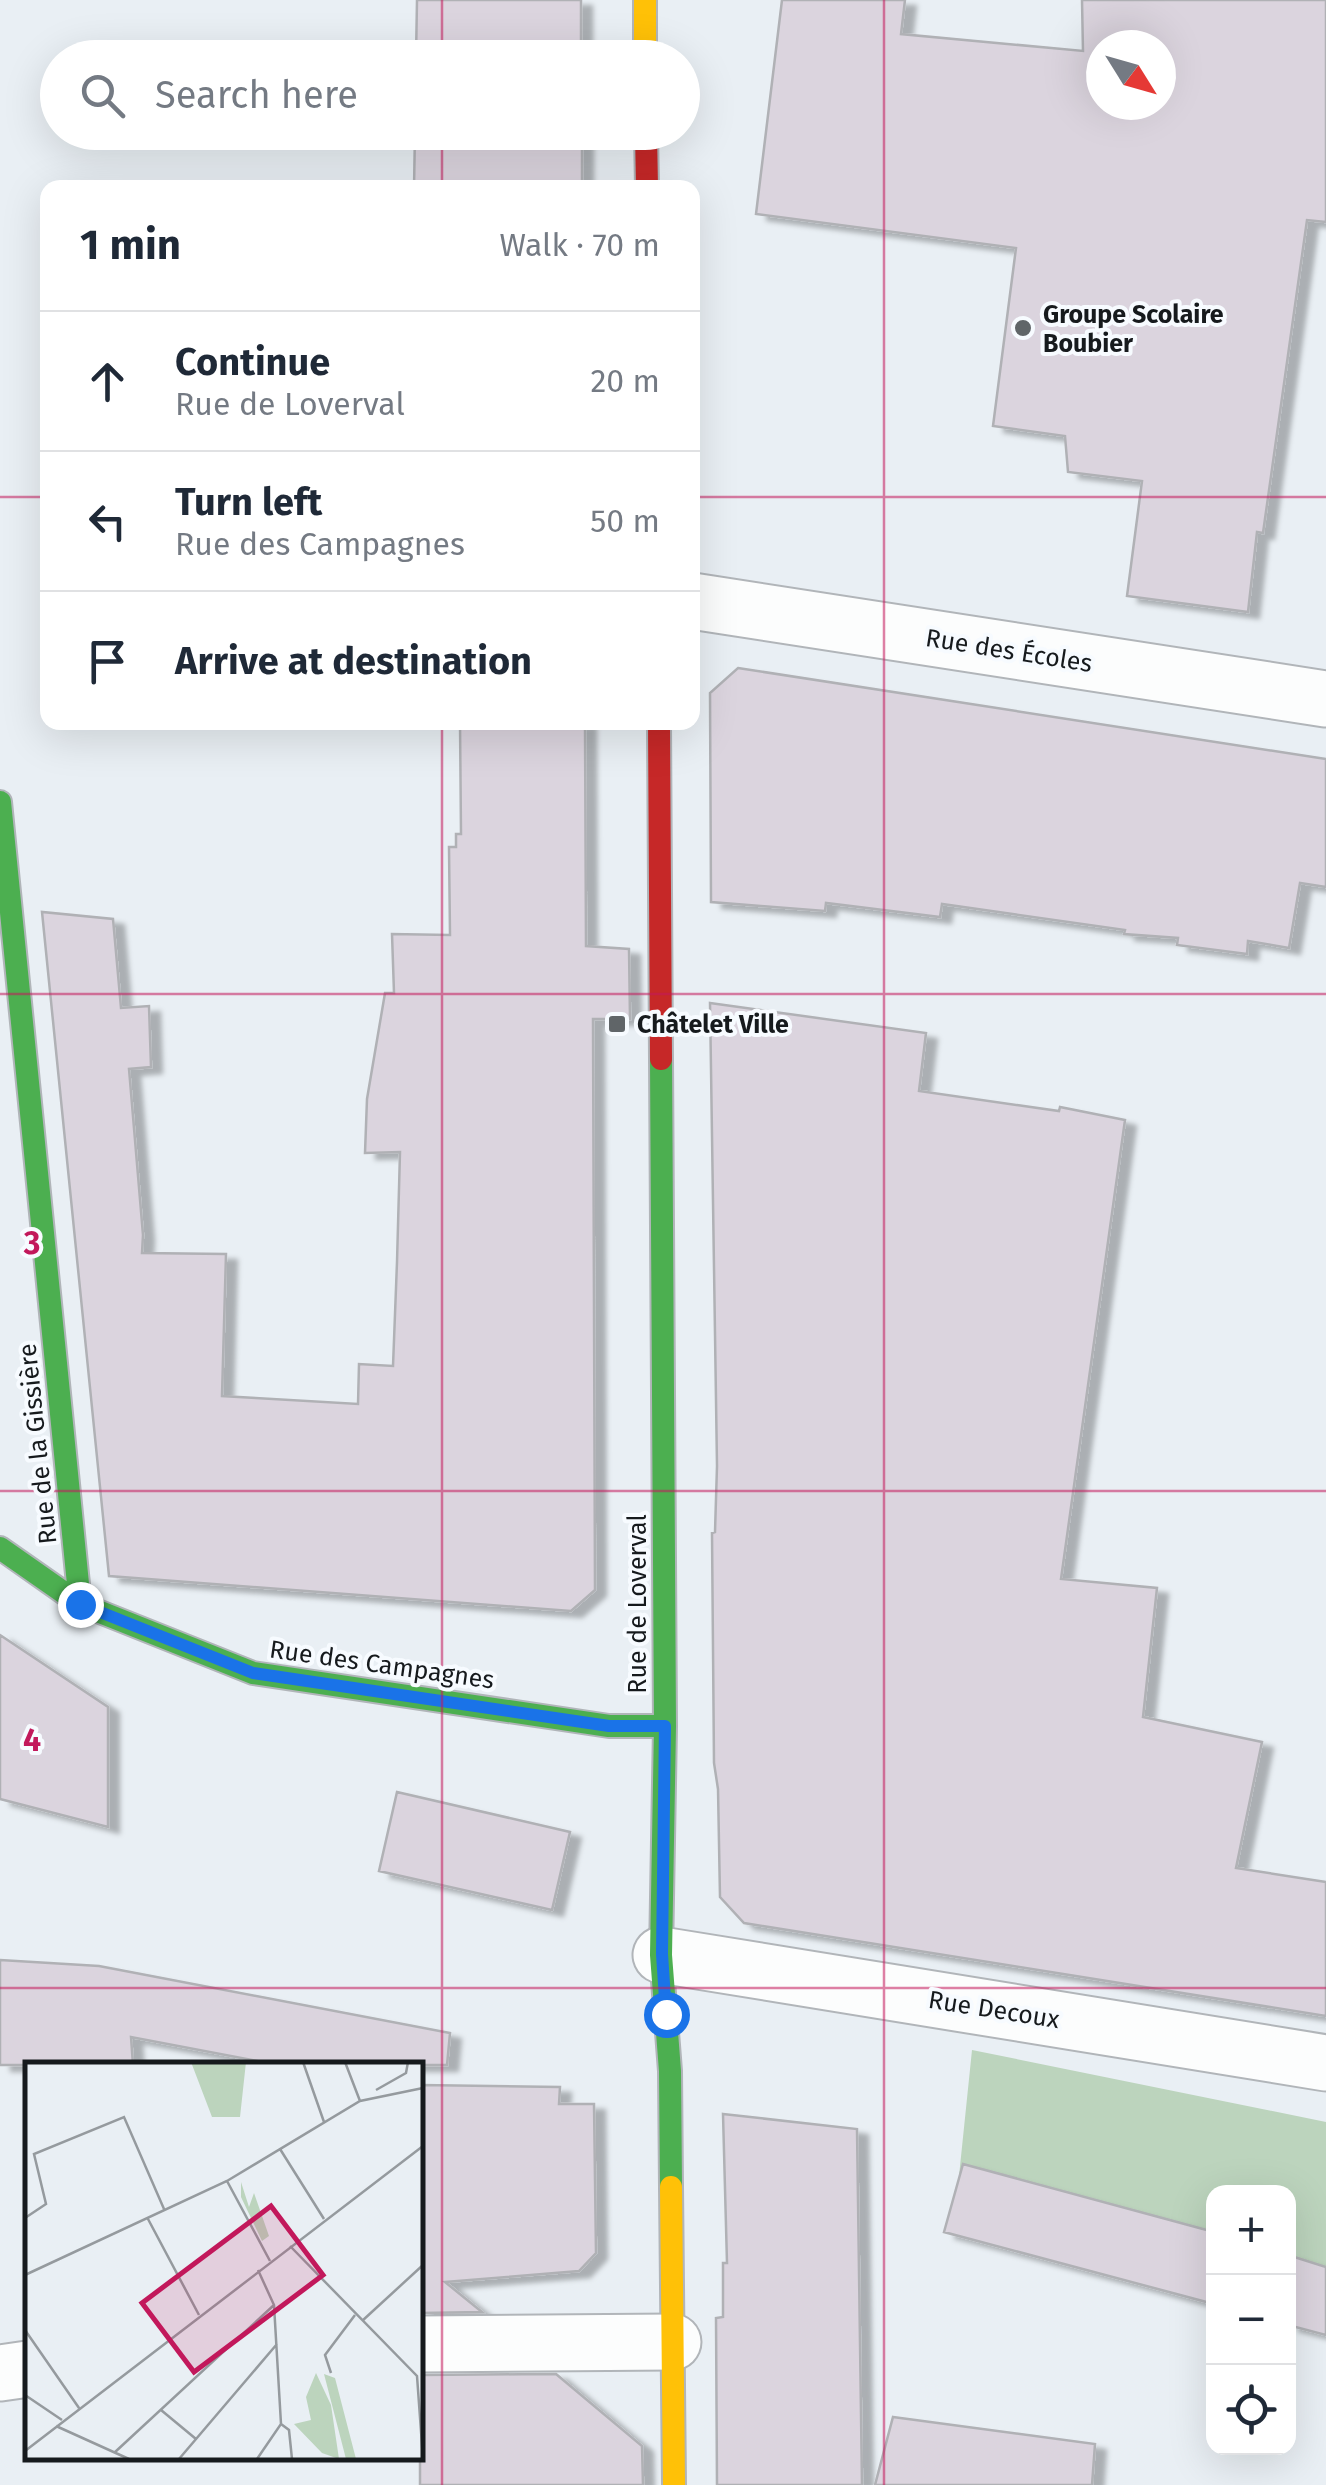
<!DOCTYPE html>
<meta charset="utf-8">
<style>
:root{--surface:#fff;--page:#f6f6f7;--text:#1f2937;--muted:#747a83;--line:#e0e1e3}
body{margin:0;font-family:"Fira Sans",sans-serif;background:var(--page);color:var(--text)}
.controls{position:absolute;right:30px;bottom:30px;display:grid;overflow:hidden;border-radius:20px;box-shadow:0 10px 40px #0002}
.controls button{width:90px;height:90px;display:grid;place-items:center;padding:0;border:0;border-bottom:2px solid var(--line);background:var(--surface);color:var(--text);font:50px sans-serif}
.compass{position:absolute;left:1086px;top:30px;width:90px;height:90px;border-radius:50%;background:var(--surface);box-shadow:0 10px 40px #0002;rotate:127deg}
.stop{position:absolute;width:30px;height:30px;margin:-22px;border:8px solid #1a73e8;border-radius:50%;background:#fff}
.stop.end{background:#1a73e8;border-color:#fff;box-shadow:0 2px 10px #0008}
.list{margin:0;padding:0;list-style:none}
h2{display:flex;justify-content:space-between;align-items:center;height:130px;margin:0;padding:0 40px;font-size:42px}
h2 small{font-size:32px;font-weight:400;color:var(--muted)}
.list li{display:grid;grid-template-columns:65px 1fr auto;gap:30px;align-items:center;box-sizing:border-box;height:140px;padding:0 40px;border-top:2px solid var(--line)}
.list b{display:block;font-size:38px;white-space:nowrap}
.list p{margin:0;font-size:32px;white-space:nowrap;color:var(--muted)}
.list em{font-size:32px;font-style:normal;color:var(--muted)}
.icon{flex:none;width:55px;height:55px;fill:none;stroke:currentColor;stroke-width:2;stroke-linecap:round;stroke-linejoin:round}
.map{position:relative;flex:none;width:1326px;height:2485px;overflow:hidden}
.search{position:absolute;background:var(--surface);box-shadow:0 10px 40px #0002;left:40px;top:40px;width:660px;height:110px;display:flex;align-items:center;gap:25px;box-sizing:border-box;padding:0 35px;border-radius:55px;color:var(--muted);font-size:38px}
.panel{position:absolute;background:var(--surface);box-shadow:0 10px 40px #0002;left:40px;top:180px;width:660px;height:550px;border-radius:20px}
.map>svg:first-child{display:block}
.forest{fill:#bcd4bd}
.building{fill:#dbd4de;stroke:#b0b1b5;stroke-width:2.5;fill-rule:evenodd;filter:url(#shadow)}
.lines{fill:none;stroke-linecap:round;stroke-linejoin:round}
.street-casing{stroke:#b1b5b9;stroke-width:59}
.fast-casing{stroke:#b1b5b9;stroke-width:26}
.slow-casing{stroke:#b1b5b9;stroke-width:26}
.jam-casing{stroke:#b1b5b9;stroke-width:26}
.street{stroke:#fcfdfd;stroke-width:55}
.fast{stroke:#4caf50;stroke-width:22}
.slow{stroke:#ffc107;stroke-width:22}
.jam{stroke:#c62828;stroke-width:22}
.route{stroke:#1a73e8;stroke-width:12}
.grid{fill:none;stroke:#c2185b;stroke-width:2.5;stroke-opacity:0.55}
.poi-dot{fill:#606568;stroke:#f7fbff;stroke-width:4}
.labels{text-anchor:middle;stroke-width:8;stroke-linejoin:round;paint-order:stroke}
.poi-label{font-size:25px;font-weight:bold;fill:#161a1d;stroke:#f7fbff;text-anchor:start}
.street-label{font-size:25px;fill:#161a1d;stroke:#f7fbff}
.inset-road{fill:none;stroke:#959a9e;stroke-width:2.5}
.view{fill:#c2185b;fill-opacity:0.15;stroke:#c2185b;stroke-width:5}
.inset-edge{fill:none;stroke:#161a1d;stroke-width:5}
.grid-label{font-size:32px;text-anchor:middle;font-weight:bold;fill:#c2185b;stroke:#f7fbff;stroke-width:8;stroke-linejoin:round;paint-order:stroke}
</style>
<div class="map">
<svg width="1326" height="2485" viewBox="0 0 1326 2485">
<defs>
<filter id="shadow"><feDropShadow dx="11" dy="6" stdDeviation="2.5" flood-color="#0004"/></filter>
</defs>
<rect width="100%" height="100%" fill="#e9eff4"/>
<!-- forest -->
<path class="forest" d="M972,2050l354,72v156l-37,-10 -1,-76h-74l-1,56 -243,-66 -11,-6z"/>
<!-- building -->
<path class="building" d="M417,0h164v58h-165z
M782,0h123l-4,34 182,17 -1,-51h244v222l-19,-2 -44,313 -6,-1 -9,80 -121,-16 15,-115 -74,-9 -3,-36 -72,-10 23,-178 -260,-34zM1101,45h60v60h-60z
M415,132h167v56h-168z
M738,668l588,91v128l-26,-4 -11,65 -41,-7 -1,13 -70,-9 1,-7 -54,-4 1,-4 -183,-26 -2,13 -114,-14 -1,8 -114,-9 -1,-209z
M460,722h125l1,224 43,3 1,70h-37l2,571 -24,21 -462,-35 -67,-664 71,7 8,89 28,-2 2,61 -22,2 14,166 -1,18 84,1 -4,142 136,8 1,-40 34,2 4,-104 3,-110 -35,1 2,-54 18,-106h9l-2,-59 58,1 -1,-88h7v-13h5z
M710,1003l216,30 -7,58 140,20 1,-4 65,13 -64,459 96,9 -14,129 119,25 -26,126 90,14v134l-582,-93 -24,-26 -2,-108 -4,-26 -2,-230 3,-1 2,-66z
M0,1635l108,72v120l-108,-28z
M397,1792l173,40 -18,78 -173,-39z
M0,1960l99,6 351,67 -3,32h-169l-147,-28 2,28h-133z
M420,2085l140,2 -1,17h35l2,149 -17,18 -134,11 37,30 -62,1z
M723,2114l134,15 5,356h-145l-1,-167 7,-1v-54h4z
M963,2164l251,68v72l-270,-72z
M1288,2255l38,12v68l-38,-10z
M556,2374l86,72 1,39h-223v-110z
M893,2417l202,27 -3,41h-217z"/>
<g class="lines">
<defs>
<path id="street" d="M692,601l634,98
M661,1955l665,108
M420,2344l253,-2
M0,2373l28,-4"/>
<path id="fast" d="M0,802l80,802
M661,1059l4,667 -4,229 9,116 1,116
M0,1548l80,56 173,69 356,53h56"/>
<path id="slow" d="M645,0v58
M671,2187l3,298"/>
<path id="jam" d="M646,132l1,56
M659,722l2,337"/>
</defs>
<!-- street casing -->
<use href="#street" class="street-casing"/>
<!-- fast casing -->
<use href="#fast" class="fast-casing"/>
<!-- slow casing -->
<use href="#slow" class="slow-casing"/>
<!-- jam casing -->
<use href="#jam" class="jam-casing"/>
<!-- street -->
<use href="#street" class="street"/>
<!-- fast -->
<use href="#fast" class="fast"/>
<!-- slow -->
<use href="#slow" class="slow"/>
<!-- jam -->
<use href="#jam" class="jam"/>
</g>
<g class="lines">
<!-- route -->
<path class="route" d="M80,1604l173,69 356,53h56l-3,228 4,60"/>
</g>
<!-- grid -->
<path class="grid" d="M442,0v58M884,0v2485M442,132v56M0,497h48M692,497h634M442,722v1763M0,994h1326M0,1491h1326M0,1988h1326"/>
<!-- markers -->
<g class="poi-dot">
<circle cx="1023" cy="328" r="10"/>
<rect x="607" y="1014" width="20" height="20" rx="5"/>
</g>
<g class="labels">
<!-- poi labels -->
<g class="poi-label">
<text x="1043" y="323">Groupe Scolaire<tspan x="1043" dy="29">Boubier</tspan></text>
<text x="637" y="1033">Châtelet Ville</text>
</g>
<!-- street labels -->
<g class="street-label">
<text transform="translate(1009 650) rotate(9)" y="9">Rue des Écoles</text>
<text transform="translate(37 1444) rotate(-96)" y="9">Rue de la Gissière</text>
<text transform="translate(637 1604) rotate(-90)" y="9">Rue de Loverval</text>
<text transform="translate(382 1664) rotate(8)" y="9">Rue des Campagnes</text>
<text transform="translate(994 2009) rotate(9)" y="9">Rue Decoux</text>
</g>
</g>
<!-- overview -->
<g transform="translate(25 2062)">
<rect width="398" height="398" fill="#e9eff4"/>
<path d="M166,0h55l-6,55h-28zM216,120l8,25 5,-14 15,43 -7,5 -21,-44zM291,311l15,32 8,54 -17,-6 -28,-29 17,-4 -5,-23zM299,312l11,4 21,81h-10z" fill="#bcd4bd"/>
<path class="inset-road" d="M278,0l21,60M320,0l15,39M351,28l30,-17 2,-11M255,87l44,70M202,119l43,80M0,156l21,-14 -12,-50 90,-37 40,92M123,157l51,96M265,184l127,130 6,83M0,213l202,-94 133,-80 63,-13M337,259l61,-56M0,268l54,78M306,311l-6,-18 30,-40M0,333l37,25M136,348l35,29M256,362l8,6 3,29M31,364l73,33M0,389l398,-305M89,391l160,-148M154,397l98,-115M232,397l24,-35 -7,-119 -16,-35"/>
<path class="view" d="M246,144l52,69 -129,97 -52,-69z"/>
<rect width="398" height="398" class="inset-edge"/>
</g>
<g class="grid-label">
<text x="32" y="1254">3</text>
<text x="32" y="1751">4</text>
</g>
</svg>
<div class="controls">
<button>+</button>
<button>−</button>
<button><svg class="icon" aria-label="locate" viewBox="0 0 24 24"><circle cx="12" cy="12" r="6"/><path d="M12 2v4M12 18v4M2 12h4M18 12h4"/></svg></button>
</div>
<svg class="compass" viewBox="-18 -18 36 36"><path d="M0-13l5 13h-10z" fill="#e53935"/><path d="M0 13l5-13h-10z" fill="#747a83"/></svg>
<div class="stop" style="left:666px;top:2014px"></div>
<div class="stop end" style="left:80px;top:1604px"></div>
<div class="search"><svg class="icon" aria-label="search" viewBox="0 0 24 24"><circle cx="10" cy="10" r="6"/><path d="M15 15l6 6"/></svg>Search here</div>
<section class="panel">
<h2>1 min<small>Walk · 70 m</small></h2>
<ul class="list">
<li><svg class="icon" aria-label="ahead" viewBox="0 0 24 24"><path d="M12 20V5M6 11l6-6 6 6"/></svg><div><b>Continue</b><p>Rue de Loverval</p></div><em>20 m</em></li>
<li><svg class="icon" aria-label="left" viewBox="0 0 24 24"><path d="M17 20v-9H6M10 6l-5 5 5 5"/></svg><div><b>Turn left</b><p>Rue des Campagnes</p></div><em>50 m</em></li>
<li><svg class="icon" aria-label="arrive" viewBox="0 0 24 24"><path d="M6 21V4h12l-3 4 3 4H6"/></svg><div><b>Arrive at destination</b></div></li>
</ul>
</section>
</div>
